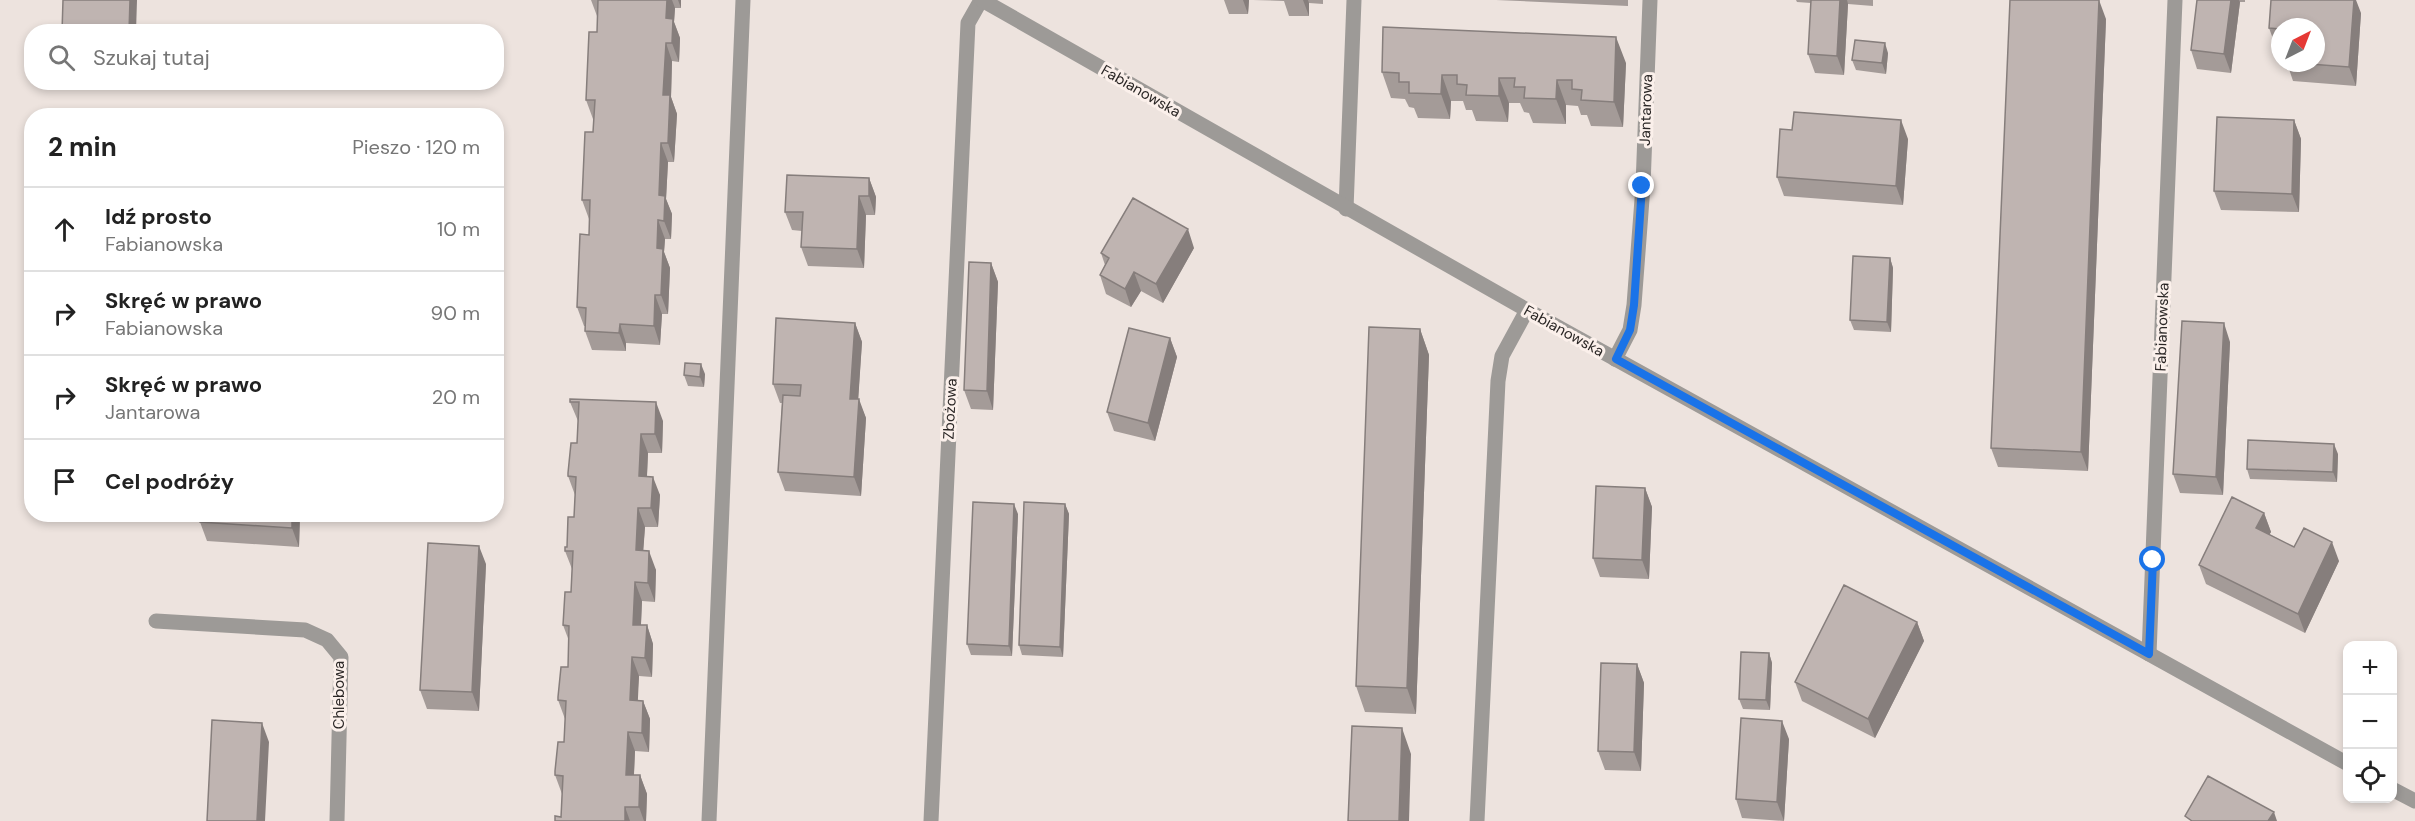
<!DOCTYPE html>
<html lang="pl">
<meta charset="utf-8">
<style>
:root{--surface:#fff;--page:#f2f2f2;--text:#222;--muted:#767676;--line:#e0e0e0}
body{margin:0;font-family:"DM Sans",sans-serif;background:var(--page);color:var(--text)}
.controls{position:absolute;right:18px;bottom:18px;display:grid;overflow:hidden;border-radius:12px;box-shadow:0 3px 9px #0003}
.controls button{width:54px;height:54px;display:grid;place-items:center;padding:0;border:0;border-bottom:2px solid var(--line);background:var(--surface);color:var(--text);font:30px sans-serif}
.compass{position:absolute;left:2271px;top:18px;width:54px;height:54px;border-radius:50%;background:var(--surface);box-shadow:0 3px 9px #0003;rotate:42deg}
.stop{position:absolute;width:18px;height:18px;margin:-14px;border:4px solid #1a73e8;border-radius:50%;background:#fff}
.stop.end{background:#1a73e8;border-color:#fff;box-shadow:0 2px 6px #0008}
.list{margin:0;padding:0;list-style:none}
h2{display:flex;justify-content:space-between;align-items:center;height:78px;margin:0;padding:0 24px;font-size:26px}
h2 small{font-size:20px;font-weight:400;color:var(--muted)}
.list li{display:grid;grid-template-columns:39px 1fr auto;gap:18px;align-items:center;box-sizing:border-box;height:84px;padding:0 24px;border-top:2px solid var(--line)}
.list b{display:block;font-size:22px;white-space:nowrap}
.list p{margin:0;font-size:20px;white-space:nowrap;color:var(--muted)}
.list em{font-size:20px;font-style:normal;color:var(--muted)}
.icon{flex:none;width:33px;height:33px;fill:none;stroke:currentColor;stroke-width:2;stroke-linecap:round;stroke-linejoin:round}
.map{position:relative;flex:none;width:2415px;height:821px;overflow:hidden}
.search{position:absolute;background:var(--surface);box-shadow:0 3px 9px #0003;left:24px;top:24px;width:480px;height:66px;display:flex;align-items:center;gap:15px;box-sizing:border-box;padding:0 21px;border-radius:24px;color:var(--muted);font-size:22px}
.panel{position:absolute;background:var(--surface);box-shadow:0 3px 9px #0003;left:24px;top:108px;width:480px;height:414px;border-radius:24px}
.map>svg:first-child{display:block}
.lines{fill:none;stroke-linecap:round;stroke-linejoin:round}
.service{stroke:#9d9a97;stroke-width:15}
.minor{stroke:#9d9a97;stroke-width:15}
.tertiary{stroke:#9d9a97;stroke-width:15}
.wall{fill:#a49b98}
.shaded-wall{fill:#867e7c}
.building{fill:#bfb4b1;stroke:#867e7c;stroke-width:1.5}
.route{stroke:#1a73e8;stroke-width:8}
.labels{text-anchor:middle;stroke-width:6;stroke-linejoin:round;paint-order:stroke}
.street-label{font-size:15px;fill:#2a2625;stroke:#fbf0eb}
</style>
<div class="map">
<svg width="2415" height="821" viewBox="0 0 2415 821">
<rect width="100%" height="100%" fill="#ede3de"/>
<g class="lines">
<!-- service -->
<path class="service" d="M2149,654l26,-654
M709,821l34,-821
M1477,821l21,-440 4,-25 25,-46"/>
<!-- minor -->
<path class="minor" d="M1346,209l8,-209
M1615,359l15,-29 4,-25 9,-119 7,-186
M156,621l149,9 22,10 14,17 -4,164
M931,821l37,-798 13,-23"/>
<!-- tertiary -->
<path class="tertiary" d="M982,0l545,310 821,454
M2392,789l23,12"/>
</g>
<!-- wall -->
<path class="wall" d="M591,0h90v8h-6l-1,14 6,16 -1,24 -7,-1 -1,36 6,17 -3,48h-6l-2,37 6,15 -1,25h-6l-1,13 6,16 -2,46h-6l-2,31 -34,-2v8l-34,-1 -7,-19v-5h-1l-7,-19 12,-72 1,-16h-1l-7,-19 11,-68 1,-13h-1l-7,-19 11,-68 1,-16h-1z
M1224,0h25l-1,14h-19z
M1253,0h70v4l-14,-1v13h-20l-5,-15z
M1496,0h132v6z
M1796,0h77v6l-25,-2 -4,71 -29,-2 -7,-19 3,-51 -14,-1z
M2197,0h48v2h-5l-9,71 -34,-4 -6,-19z
M2361,13l-5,73 -63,-5 -6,-18h29v-36h-36v20h-4l-7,-19z
M2106,19l-18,452 -90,-4 -7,-19z
M1888,53l-2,21 -30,-4 -4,-10z
M1626,63l-3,64 -32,-1 -4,-11h-6l-3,-9 -12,-1v19l-33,-1 -4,-10 -5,-1 -4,-9h-11l-1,19 -32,-1 -4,-11h-6l-3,-9h-12l-1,18 -32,-1 -4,-10 -5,-1 -4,-8 -14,-1 -9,-26z
M2294,120l7,19 -2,73 -78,-2 -7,-19z
M1908,139l-5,66 -119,-9 -7,-19z
M869,178l7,19 -1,18h-9l-2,53 -56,-2 -7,-19 1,-16 -10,-1 -7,-18z
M1194,248l-31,55 -22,-12 -10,16 -25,-13 -6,-19 5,-10 -4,-12z
M1890,258l3,10 -2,64 -37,-2 -4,-10z
M991,263l7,19 -5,128 -22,-1 -7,-19z
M855,323l7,19 -4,57 8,19 -5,78 -76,-5 -7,-19 4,-69h-2l-7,-19z
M1420,329l9,26 -13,359 -51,-2 -9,-26z
M1170,338l7,19 -22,84 -41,-10 -7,-19z
M2230,342l-7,153 -43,-2 -7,-19z
M705,374l-1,13 -16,-1 -4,-11z
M570,399l93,22 -1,32h-14l-1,23 13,19 -2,32h-13l-2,23 13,20 -1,32 -13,-1 -1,24h6l6,19 -1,33 -13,-1 -2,24 6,1 7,18 -1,33 -14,-1 -1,24h6l7,19 -1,27h-91l6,-4 1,-23 -7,-19 9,-33 1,-23 -7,-19 10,-33 1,-26 -6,-16 8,-33 1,-23 -7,-18 2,-4 7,-30 1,-22 -7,-19 9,-33 1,-22 -8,-19z
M2338,454l-1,28 -87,-3 -3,-10z
M1645,488l7,19 -3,72 -49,-2 -7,-19z
M1065,504l4,10 -6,143 -41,-2 -3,-10z
M2264,513l7,19 -2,2 25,13 45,14 -34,72 -99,-49 -7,-19z
M300,514l-1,33 -92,-6 -7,-19z
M1018,514l-6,142 -41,-1 -4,-11z
M486,564l-7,147 -52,-2 -7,-19z
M1917,622l7,19 -49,97 -73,-37 -7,-19z
M1769,653l3,10 -2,47 -27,-1 -4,-10z
M1637,664l7,19 -3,88 -36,-1 -7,-19z
M1789,739l-5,82 -42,-3 -6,-19z"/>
<!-- shaded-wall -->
<path class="shaded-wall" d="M130,0h7l-1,32h-7z
M667,0h5l3,8 -1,14 6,16 -1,24 -7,-19 -6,-25z
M678,0h3v8z
M1243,0h6l-1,14z
M1303,0h5l1,3v13z
M1840,0h7l1,4 -4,71 -7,-19z
M2099,0l7,19 -18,452 -7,-19z
M2231,0h8l1,2 -9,71 -7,-19z
M2354,0h2l5,13 -5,73 -7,-19z
M1616,37l10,26 -3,64 -9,-25z
M666,43l6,18 -1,36 6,17 -3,48 -6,-19 -5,-48z
M1885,43l3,10 -2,21 -4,-11z
M1442,75l9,26 -1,18 -9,-25z
M1499,78l10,25 -1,19 -9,-26z
M1557,80l9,25v19l-10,-25z
M1901,120l7,19 -5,66 -7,-19z
M2294,120l7,19 -2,73 -7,-18z
M661,143l7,19 -2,37 6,15 -1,25 -7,-18 -5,-26z
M869,178l7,19 -1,18 -6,-19z
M859,196l7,19 -2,53 -7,-19z
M658,220l7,19 -1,13 6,16 -2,46 -7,-19 -4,-47z
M1188,229l6,19 -31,55 -7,-19z
M1890,258l3,10 -2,64 -4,-10z
M991,263l7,19 -5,128 -6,-19z
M1134,272l7,19 -10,16 -6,-18z
M655,295l7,19 -2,31 -6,-19z
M855,323l7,19 -5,76 -7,-19z
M2224,323l6,19 -7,153 -7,-18z
M620,324l6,19v8l-7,-18z
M1420,329l9,26 -13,359 -9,-26z
M1170,338l7,19 -22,84 -7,-18z
M701,364l4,10 -1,13 -4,-10z
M859,399l7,19 -5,78 -7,-19z
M656,402l7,19 -1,32 -7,-19z
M641,434l7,19 -2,42 -7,-19z
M2334,444l4,10 -1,28 -4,-10z
M653,477l7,18 -2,32 -7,-19z
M1645,488l7,19 -3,72 -7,-19z
M1014,504l4,10 -6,142 -3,-10z
M1065,504l4,10 -6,143 -3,-10z
M638,508l7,19 -3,42 -6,-19z
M2264,513l7,19 -8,14 -7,-18z
M292,514h8l-1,33 -7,-19z
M2332,542l7,19 -34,72 -7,-19z
M479,546l7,18 -7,147 -7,-19z
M649,551l7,19 -1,32 -7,-19z
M635,582l7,19 -2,43 -7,-19z
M1917,622l7,19 -49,97 -7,-19z
M647,625l6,19 -1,33 -7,-19z
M1769,653l3,10 -2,47 -4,-10z
M632,657l7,19 -2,43 -7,-19z
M1637,664l7,19 -3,88 -7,-19z
M643,701l7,18 -1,33 -7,-19z
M1782,721l7,18 -5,82 -7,-19z
M262,723l7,19 -4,79h-8z
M1402,728l9,26 -2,67h-10z
M628,732l7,19 -2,42 -7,-18z
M640,775l7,19 -1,27h-2l-5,-14z
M625,807l5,14h-5z
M2274,812l3,9h-9z"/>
<!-- building -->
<path class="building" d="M63,0h67l-1,32h-67z
M598,0h69l-1,18 7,1 -1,24h-6l-3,52h7l-2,48h-7l-2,52 6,1 -1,25 -6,-1 -1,28 6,1 -2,46h-6l-1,31 -34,-2 -1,9 -34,-2 1,-23 -9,-1 3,-73 9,1 1,-35h-8l3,-68h8l2,-32h-9l3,-68h8z
M1811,0h29l-3,56 -29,-2z
M2010,0h89l-18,452 -90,-4z
M2197,0h34l-7,54 -33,-4z
M2271,0h83l-5,67 -53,-4h20v-36h-36v2l-11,-1z
M1383,27l233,10 -2,65 -33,-2 1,-10 -10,-1v-9h-15l-1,19 -32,-1 1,-11h-11l1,-9h-16v18l-33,-1 1,-10 -10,-1v-9h-15l-1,19 -32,-1v-11h-10v-9l-17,-1z
M1855,40l30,3 -3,20 -30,-3z
M1794,112l107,8 -5,66 -119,-9 3,-48 12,1z
M2217,117l77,3 -2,74 -78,-3z
M787,175l82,3v18h-10l-2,53 -56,-2 2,-35h-18z
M1133,198l55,31 -32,55 -22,-12 -9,17 -25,-14 9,-17 -8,-5z
M1853,256l37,2 -3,64 -37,-2z
M969,262l22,1 -4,128 -23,-1z
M776,318l79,5 -5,76h9l-5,78 -76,-5 5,-77 17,1 1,-11 -28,-1z
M2182,321l42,2 -8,154 -43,-3z
M1369,327l51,2 -13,359 -51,-2z
M1129,328l41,10 -22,85 -41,-11z
M685,363l16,1 -1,13 -16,-2z
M570,399l86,3 -1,32h-14l-2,42 14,1 -2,31h-13l-2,42 13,1 -1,32 -13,-1 -2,43h14l-2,33 -13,-1 -2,43 13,1 -1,32 -14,-1 -2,43h14l-1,32h-14v14h-70v-5l6,1 2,-41 -8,-1v-4l3,-29h6l2,-41 -8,-1v-3l3,-30h7l1,-41 -6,-1 2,-33h6l2,-41h-8v-4h2l1,-30h6l2,-40 -8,-1v-3l3,-30h6l2,-41h-9z
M2248,440l86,4 -1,28 -86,-3z
M1596,486l49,2 -3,72 -49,-2z
M2232,497l32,16 -8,15 38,19 10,-19 28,14 -34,72 -99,-49z
M973,502l41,2 -5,142 -42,-2z
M1024,502l41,2 -5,143 -41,-2z
M200,514h92v14l-92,-6z
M428,543l51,3 -7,146 -52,-2z
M1844,585l73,37 -49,97 -73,-37z
M1741,652l28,1 -3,47 -27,-1z
M1601,663l36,1 -3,88 -36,-1z
M1741,718l41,3 -5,81 -41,-3z
M212,720l50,3 -5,98h-50z
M1352,726l50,2 -3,93h-51z
M2208,776l66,36 -6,9h-76l-7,-5z"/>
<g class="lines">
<!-- route -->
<path class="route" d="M1642,186l-8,119 -4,25 -14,29 533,295 4,-94"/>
</g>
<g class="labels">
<!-- street labels -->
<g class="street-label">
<text transform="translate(1141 91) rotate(30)" y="5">Fabianowska</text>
<text transform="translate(1646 110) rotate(-88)" y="5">Jantarowa</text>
<text transform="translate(2162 327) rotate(-88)" y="5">Fabianowska</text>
<text transform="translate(1564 331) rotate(29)" y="5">Fabianowska</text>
<text transform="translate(950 409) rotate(-87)" y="5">Zbożowa</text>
<text transform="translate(339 695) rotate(-90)" y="5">Chlebowa</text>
</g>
</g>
</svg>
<div class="controls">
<button>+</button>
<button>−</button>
<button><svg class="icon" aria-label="locate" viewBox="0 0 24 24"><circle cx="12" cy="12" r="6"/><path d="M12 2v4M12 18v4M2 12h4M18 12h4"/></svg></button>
</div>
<svg class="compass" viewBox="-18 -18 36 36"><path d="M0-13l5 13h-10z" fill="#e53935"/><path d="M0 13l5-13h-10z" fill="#767676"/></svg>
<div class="stop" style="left:2153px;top:560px"></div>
<div class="stop end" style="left:1642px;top:186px"></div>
<div class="search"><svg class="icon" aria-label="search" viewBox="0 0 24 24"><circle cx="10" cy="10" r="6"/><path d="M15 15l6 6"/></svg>Szukaj tutaj</div>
<section class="panel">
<h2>2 min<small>Pieszo · 120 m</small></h2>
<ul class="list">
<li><svg class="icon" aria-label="ahead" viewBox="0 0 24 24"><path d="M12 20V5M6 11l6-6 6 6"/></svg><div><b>Idź prosto</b><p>Fabianowska</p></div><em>10 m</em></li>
<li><svg class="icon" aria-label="right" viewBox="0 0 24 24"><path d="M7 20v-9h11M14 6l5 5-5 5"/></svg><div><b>Skręć w prawo</b><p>Fabianowska</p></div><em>90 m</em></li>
<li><svg class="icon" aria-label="right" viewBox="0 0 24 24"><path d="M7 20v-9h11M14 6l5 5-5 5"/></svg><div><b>Skręć w prawo</b><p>Jantarowa</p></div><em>20 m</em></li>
<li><svg class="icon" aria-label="arrive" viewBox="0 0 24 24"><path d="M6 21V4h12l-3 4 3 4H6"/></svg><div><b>Cel podróży</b></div></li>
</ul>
</section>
</div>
